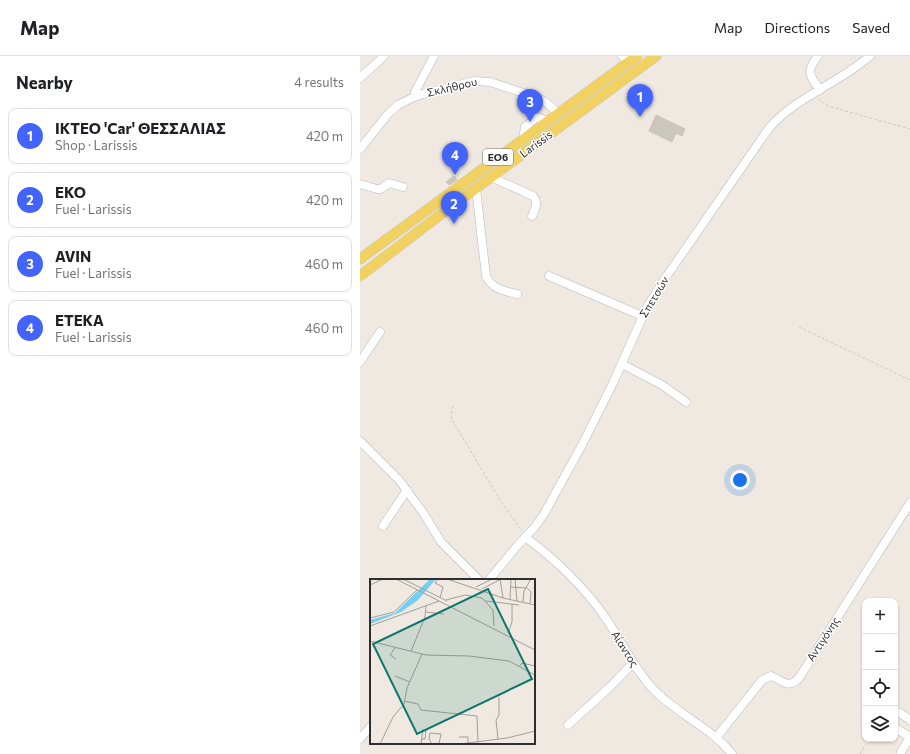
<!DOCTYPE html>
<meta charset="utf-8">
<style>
:root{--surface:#fff;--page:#f2f2f2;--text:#202124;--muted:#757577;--line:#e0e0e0;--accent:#4264fb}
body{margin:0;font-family:Commissioner,sans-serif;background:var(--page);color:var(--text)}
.controls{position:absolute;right:12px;bottom:12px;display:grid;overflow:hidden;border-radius:8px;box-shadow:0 1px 3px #0004}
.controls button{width:36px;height:36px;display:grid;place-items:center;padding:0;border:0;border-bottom:1px solid var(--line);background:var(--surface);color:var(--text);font:20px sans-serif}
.you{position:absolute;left:380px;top:424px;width:14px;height:14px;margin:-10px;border:3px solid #fff;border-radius:50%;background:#1a73e8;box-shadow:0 0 0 6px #1a73e833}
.badge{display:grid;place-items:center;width:26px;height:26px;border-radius:50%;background:var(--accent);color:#fff;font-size:13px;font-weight:700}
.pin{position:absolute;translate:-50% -33px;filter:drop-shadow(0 1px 2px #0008)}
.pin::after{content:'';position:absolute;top:21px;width:14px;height:12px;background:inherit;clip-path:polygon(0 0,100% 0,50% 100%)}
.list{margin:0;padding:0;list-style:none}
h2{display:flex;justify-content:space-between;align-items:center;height:52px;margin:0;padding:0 16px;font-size:17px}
h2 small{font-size:13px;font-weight:400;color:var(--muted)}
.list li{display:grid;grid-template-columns:26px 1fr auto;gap:12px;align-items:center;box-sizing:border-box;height:56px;margin:0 8px 8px;padding:0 8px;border:1px solid var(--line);border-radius:8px}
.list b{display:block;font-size:15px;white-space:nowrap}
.list p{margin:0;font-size:13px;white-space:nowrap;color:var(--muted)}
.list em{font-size:13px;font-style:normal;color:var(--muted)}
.icon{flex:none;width:22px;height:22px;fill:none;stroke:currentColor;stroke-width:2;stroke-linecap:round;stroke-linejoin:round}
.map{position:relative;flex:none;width:550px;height:698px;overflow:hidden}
header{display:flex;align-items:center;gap:24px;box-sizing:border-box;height:56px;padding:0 20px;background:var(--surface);border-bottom:1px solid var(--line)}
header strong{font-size:19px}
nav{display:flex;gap:22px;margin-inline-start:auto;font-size:14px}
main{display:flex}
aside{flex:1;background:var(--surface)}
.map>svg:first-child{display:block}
.building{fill:#cbc7bf;stroke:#cbc5ba}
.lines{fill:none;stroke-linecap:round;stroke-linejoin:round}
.minor-casing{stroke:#b4b7c1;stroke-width:9}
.major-casing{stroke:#c9c9c9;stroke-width:11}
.path{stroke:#c9c9c9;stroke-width:1;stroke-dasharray:3 2;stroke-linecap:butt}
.minor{stroke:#fff;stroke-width:8}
.major{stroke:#f2d163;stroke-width:10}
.labels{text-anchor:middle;stroke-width:3;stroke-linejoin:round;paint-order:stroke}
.shield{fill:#fff;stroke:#6d6d6d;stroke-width:1}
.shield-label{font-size:10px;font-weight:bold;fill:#2e2e2e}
.street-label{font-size:11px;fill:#2e2e2e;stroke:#fff}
.inset-road{fill:none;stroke:#a29e99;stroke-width:1}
.view{fill:#0f766e;fill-opacity:0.15;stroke:#0f766e;stroke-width:2}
.inset-edge{fill:none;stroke:#2e2e2e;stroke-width:2}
</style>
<header>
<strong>Map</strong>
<nav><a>Map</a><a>Directions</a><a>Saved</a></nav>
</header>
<main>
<aside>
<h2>Nearby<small>4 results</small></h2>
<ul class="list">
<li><span class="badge">1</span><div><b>ΙΚΤΕΟ 'Car' ΘΕΣΣΑΛΙΑΣ</b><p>Shop · Larissis</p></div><em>420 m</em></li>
<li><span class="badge">2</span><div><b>EKO</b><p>Fuel · Larissis</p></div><em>420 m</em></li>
<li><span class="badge">3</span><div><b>AVIN</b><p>Fuel · Larissis</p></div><em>460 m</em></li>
<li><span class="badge">4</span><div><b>ΕΤΕΚΑ</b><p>Fuel · Larissis</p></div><em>460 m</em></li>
</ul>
</aside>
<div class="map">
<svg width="550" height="698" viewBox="0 0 550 698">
<rect width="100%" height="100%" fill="#efe9e1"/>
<!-- building -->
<path class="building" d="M296,59l29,14 -3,7 -6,-3 -4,9 -23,-11z
M94,120l3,4 -8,5 -3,-3z"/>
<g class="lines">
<defs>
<path id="minor" d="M262,0l6,6
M458,0c-12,15 -9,19 2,34
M0,22l24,-22
M54,41l1,-5 19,-36
M163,83l2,-12 12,-10 11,4
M0,93l28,-35 10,-9 16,-8 9,-3 52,-13 15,1 46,15 11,6 11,10
M131,121l42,19c6,6 2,13 -1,20
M0,128l17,5h4l8,-6 14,4
M116,132l10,88c6,13 18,15 31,18
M189,220l93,40
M0,306l20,-30
M262,308l40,21 24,17
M0,385l39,39 25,34 17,28 38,38
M23,470l24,-36
M165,481c28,20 61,52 80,80 16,23 28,50 47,71 23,25 60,40 80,66
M129,524l28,-34 17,-18 10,-14 38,-69 31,-62 34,-76 17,-27 105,-152c27,-31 70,-45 101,-72
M540,657l10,7
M208,669l43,-39 22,-23
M537,673l13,8
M356,682l46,-58 9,-4c11,4 17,14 28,2l111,-175
M0,683l11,-13
M541,696l9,-15"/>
<path id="major" d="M0,203l277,-203
M0,220l89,-68 207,-152"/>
</defs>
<!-- minor casing -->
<use href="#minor" class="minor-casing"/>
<!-- major casing -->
<use href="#major" class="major-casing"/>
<!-- path -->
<path class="path" d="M458,43l10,7 82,23
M439,271l111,53
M93,350l-2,8 1,6 48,80 22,31
M500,698l6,-10"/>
<!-- minor -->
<use href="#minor" class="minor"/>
<!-- major -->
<use href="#major" class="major"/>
</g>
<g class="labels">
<!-- shield labels -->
<rect class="shield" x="123" y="93" width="30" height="16" rx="3"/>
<g class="shield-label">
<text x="138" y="105">ΕΟ6</text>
</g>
<!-- street labels -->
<g class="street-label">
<text transform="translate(92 31) rotate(-13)" y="4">Σκλήθρου</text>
<text transform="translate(176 88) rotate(-36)" y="4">Larissis</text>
<text transform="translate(294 241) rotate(-59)" y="4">Σπετσών</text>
<text transform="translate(463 583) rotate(-57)" y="4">Αντιγόνης</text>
<text transform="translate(265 593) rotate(58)" y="4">Αίαντος</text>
</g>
</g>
<!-- overview -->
<g transform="translate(10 523)">
<rect width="165" height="165" fill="#efe9e1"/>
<path d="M60,0h6l-18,21 -17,12 -31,12v-4l25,-7z" fill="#75cff0"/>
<path class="inset-road" d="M26,0l139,71M33,0l44,22M68,0l-3,4 8,4 -3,11M77,0l56,19 32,7M130,0l3,19M145,0l2,22M0,6l13,-6M106,8l16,-8M141,8l15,1M156,8l5,5 -1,11M112,10l19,-10M140,20l1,-20M76,21l19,-5 17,3 11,12 1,16M116,22l33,4M153,23l1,-11 7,-12M56,33l18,2M0,39l24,-6 23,-22M0,47l69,-25M138,54l4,-11v-18M0,62l56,14 43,1 40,5 26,14M25,69l-5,7 6,4M41,72l14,-34 1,-12M149,88l3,-4 13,3M25,97l15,6M34,122l14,3 3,6 56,6 1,26M89,158h9v6M52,160h3l1,-9M128,160l-2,-19 3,-5v-18M10,165l13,-27 11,-13 3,-16 15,-34M51,165l2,-15M62,165l-3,-5 1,-6 11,1 -2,10M90,165l47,-6 28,-7"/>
<path class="view" d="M118,10l44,90 -115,55 -44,-90z"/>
<rect width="165" height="165" class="inset-edge"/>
</g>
</svg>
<div class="controls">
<button>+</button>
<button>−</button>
<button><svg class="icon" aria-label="locate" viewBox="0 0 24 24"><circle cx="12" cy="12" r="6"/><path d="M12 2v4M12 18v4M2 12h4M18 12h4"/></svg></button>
<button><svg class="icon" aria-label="layers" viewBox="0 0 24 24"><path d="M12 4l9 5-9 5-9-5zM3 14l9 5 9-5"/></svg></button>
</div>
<div class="you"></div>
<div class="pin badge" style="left:280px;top:61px">1</div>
<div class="pin badge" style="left:94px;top:168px">2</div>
<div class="pin badge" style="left:170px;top:66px">3</div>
<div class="pin badge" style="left:95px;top:119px">4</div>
</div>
</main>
